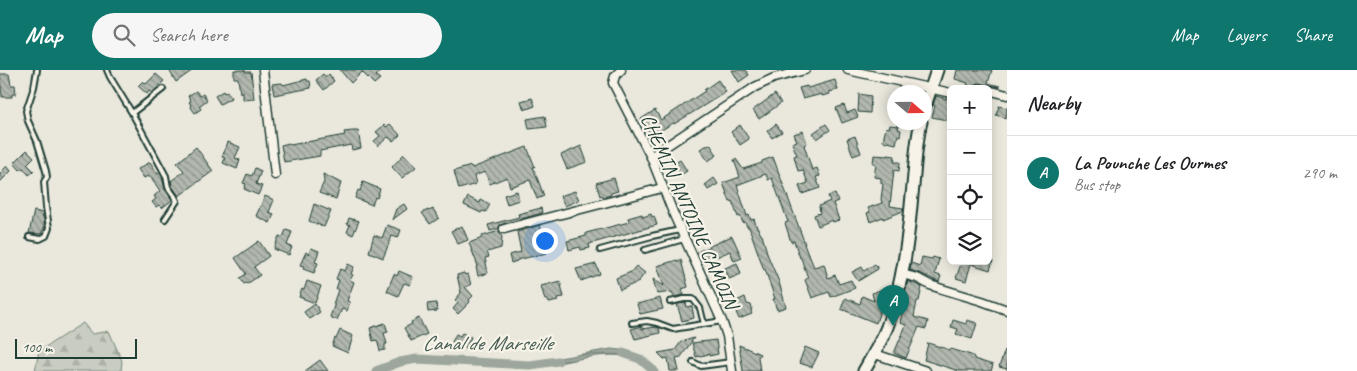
<!DOCTYPE html>
<meta charset="utf-8">
<style>
:root{--surface:#fff;--page:#f6f6f6;--text:#202124;--muted:#757577;--line:#e0e0e0;--accent:#0f766e}
body{margin:0;font-family:Caveat,sans-serif;background:var(--page);color:var(--text)}
.controls{position:absolute;right:15px;top:15px;display:grid;overflow:hidden;border-radius:8px;box-shadow:0 2px 12px #0003}
.controls button{width:45px;height:45px;display:grid;place-items:center;padding:0;border:0;border-bottom:1px solid var(--line);background:var(--surface);color:var(--text);font:25px sans-serif}
.compass{position:absolute;left:887px;top:15px;width:45px;height:45px;border-radius:50%;background:var(--surface);box-shadow:0 2px 12px #0003;rotate:110deg}
.scale{position:absolute;left:15px;bottom:12px;width:122px;box-sizing:border-box;padding-left:5px;border:2px solid #1f3d34;border-top:0;font-size:14px;line-height:18px;white-space:nowrap;color:#1f3d34;-webkit-text-stroke:4px #f7f3e8;paint-order:stroke}
.you{position:absolute;left:544px;top:170px;width:18px;height:18px;margin:-12px;border:4px solid #fff;border-radius:50%;background:#1a73e8;box-shadow:0 0 0 8px #1a73e833}
.badge{display:grid;place-items:center;width:32px;height:32px;border-radius:50%;background:var(--accent);color:#fff;font-size:16px;font-weight:700}
.pin{position:absolute;translate:-50% -41px;filter:drop-shadow(0 1px 2px #0008)}
.pin::after{content:'';position:absolute;top:26px;width:18px;height:15px;background:inherit;clip-path:polygon(0 0,100% 0,50% 100%)}
.list{margin:0;padding:0;list-style:none}
h2{display:flex;justify-content:space-between;align-items:center;height:65px;margin:0;padding:0 20px;font-size:21px}
h2 small{font-size:16px;font-weight:400;color:var(--muted)}
.list li{display:grid;grid-template-columns:32px 1fr auto;gap:15px;align-items:center;box-sizing:border-box;height:75px;padding:0 20px;border-top:1px solid var(--line)}
.list b{display:block;font-size:19px;white-space:nowrap}
.list p{margin:0;font-size:16px;white-space:nowrap;color:var(--muted)}
.list em{font-size:16px;font-style:normal;color:var(--muted)}
.icon{flex:none;width:28px;height:28px;fill:none;stroke:currentColor;stroke-width:2;stroke-linecap:round;stroke-linejoin:round}
.map{position:relative;flex:none;width:1007px;height:301px;overflow:hidden}
header{display:flex;align-items:center;gap:30px;box-sizing:border-box;height:70px;padding:0 25px;background:var(--accent);color:#fff}
header strong{font-size:24px}
nav{display:flex;gap:28px;margin-inline-start:auto;font-size:18px}
.search{width:350px;height:45px;background:var(--page);display:flex;align-items:center;gap:12px;box-sizing:border-box;padding:0 18px;border-radius:28px;color:var(--muted);font-size:19px}
main{display:flex}
aside{flex:1;background:var(--surface)}
.map>svg:first-child{display:block}
.forest{fill:url(#forest-firs);stroke:#74847a}
.water{fill:url(#water-rules);stroke:#6a7c72}
.lines{fill:none;stroke-linecap:round;stroke-linejoin:round}
.canal{stroke:#9ca69c;stroke-width:9}
.building{fill:url(#building-back-hatch);stroke:#1f3d34}
.lane-casing{stroke:#1f3d34;stroke-width:8}
.street-casing{stroke:#1f3d34;stroke-width:11}
.secondary-casing{stroke:#1f3d34;stroke-width:15}
.lane{stroke:#f7f3e8;stroke-width:4}
.street{stroke:#f7f3e8;stroke-width:8}
.secondary{stroke:#f7f3e8;stroke-width:11}
.labels{text-anchor:middle;stroke-width:4.5;stroke-linejoin:round;paint-order:stroke}
.street-label{font-size:20px;fill:#1f3d34;stroke:#f7f3e8}
.water-label{font-size:21px;font-style:italic;fill:#445c53;stroke:#f7f3e8}
</style>
<header>
<strong>Map</strong>
<div class="search"><svg class="icon" aria-label="search" viewBox="0 0 24 24"><circle cx="10" cy="10" r="6"/><path d="M15 15l6 6"/></svg>Search here</div>
<nav><a>Map</a><a>Layers</a><a>Share</a></nav>
</header>
<main>
<div class="map">
<svg width="1007" height="301" viewBox="0 0 1007 301">
<defs>
<pattern id="forest-firs" width="22" height="20" patternUnits="userSpaceOnUse" patternTransform="scale(1.25)"><rect width="22" height="20" fill="#c8ccc1"/><path d="M5 1l3.5 6h-7zM16 11l3.5 6h-7z" fill="#abb0a6"/></pattern>
<pattern id="water-rules" width="6" height="5" patternUnits="userSpaceOnUse" patternTransform="scale(1.25)"><rect width="6" height="5" fill="#9ca69c"/><path d="M0 2.5h6" fill="none" stroke="#7f8880"/></pattern>
<pattern id="building-back-hatch" width="6" height="6" patternUnits="userSpaceOnUse" patternTransform="scale(1.25)"><rect width="6" height="6" fill="#b2b8ae"/><path d="M-1 5l2 2M0 0l6 6M5-1l2 2" fill="none" stroke="#90978e"/></pattern>
</defs>
<rect width="100%" height="100%" fill="#eae8dd"/>
<filter id="ink" filterUnits="userSpaceOnUse"><feTurbulence type="fractalNoise" baseFrequency=".02" numOctaves="2"/><feDisplacementMap in="SourceGraphic" scale="10" xChannelSelector="R" yChannelSelector="G"/><feConvolveMatrix kernelMatrix="1 2 1 2 8 2 1 2 1" color-interpolation-filters="sRGB"/></filter>
<g filter="url(#ink)">
<!-- forest -->
<path class="forest" d="M83,253l9,11 17,-3 13,30 -1,10h-86l4,-20z"/>
<!-- water -->
<path class="water" d="M611,279l18,2 5,2 -2,5c-24,-8 -59,3 -84,7v-5z"/>
<g class="lines">
<!-- canal -->
<path class="canal" d="M623,283l17,6 14,12
M376,301l24,-9 17,-3 113,6 28,-4"/>
</g>
<!-- building -->
<path class="building" d="M169,0h24l-17,12z
M234,0h11v2h6l3,27 -11,1v-9l-3,2 -2,-15h-4z
M340,0h42l-6,6 4,3 -6,5 -12,-12 -11,11z
M732,0h14l3,5 -10,7z
M957,0h35l-4,13 12,3v1l-21,-4 -3,1 -3,5h-7l2,-6 -13,-4z
M0,4h9l2,11h4l1,9h-4v3h-10z
M156,4l8,7 -12,12 -3,-2 -2,3 -9,-8 5,-5 3,3z
M323,4l3,3 3,-3 5,7 -10,9 -8,-10z
M307,9v2h3l1,7 -37,7 -2,-11 10,-1 1,2z
M718,10l8,12 -52,32 -1,-1 -21,13 -11,-17 14,-9 6,10 44,-29 -1,-1z
M835,10l3,10 -9,2 1,2 -8,2v-2l-19,5 -4,-11 8,-2 1,2z
M196,21l4,5 3,-2 4,6 -8,6 2,3 -6,4 -5,-7 1,-1 -2,-3 2,-1 -3,-5z
M223,21l1,2 3,-2 4,7 -11,6 -5,-8z
M775,24l6,9 -22,16 -6,-9z
M859,24l12,2 -1,17 -12,-1z
M936,26l15,4v21l-19,-4 3,-11 -2,-1z
M532,28l3,8 -11,4 -3,-9z
M844,35l3,8 8,-3 3,7 -16,6 -6,-15z
M999,36l8,2 -1,10 -10,-3z
M545,46l2,11 -18,2 -2,-10z
M390,54l10,11 -7,6 -5,-4 -10,9 -4,-5 6,-5 -4,-4 8,-7 2,2z
M776,54l6,8 -10,6 -5,-7z
M826,54l4,6 -13,9 -4,-6z
M740,55l9,14 -9,6 -9,-13z
M890,55l9,1 -1,3 3,1 -1,6 -2,-1 -2,9 -13,-3 3,-14 3,1z
M353,61h5l3,17 -9,2 -1,-5 -31,6v5l-36,6 -3,-17 8,-2 1,2 55,-10 -1,-3z
M803,61l4,12 -3,2 8,25 5,-2 3,8 -4,1 4,11 -18,6 -3,-8 9,-3 -5,-13 -5,1 -4,-15 3,-1 -5,-12 5,-2 -3,-7z
M855,66l6,17 -8,3 -6,-17z
M228,72l12,5 -5,11 5,2 -3,9 -14,-6 2,-5 -3,-1z
M710,74l7,11 -9,6 -8,-12z
M581,76l6,16 -20,7 -6,-14z
M196,77l17,24 -34,25 -7,-10 -1,-5 13,-10 -7,-8z
M527,77l8,20h-2l11,29 -7,3 -7,-19 -20,7 -3,-10 -17,7 -5,-12 -11,4 2,8 -17,5 -5,-18 17,-5 1,2z
M27,80l7,7 -7,7 7,7 -5,4 -6,-7 -3,2 -6,-7z
M404,84l12,13 -14,11 -10,-11z
M874,85l14,1v-1l7,1 -1,6h6l-1,9 -5,-1 -4,36 13,2v3l-20,8v-2l-13,5 -3,-9 3,-1 -2,-4 14,-5 -1,-4 2,-15 -2,-1v-5l-7,-1 2,-13 -3,-1z
M773,87l32,87h-1l4,11h1l5,12 10,-3 4,14 7,-3 4,9 12,-4 4,8 -24,9 -2,-5 -17,6 -7,-18 3,-2 -7,-20h-1l-6,-17 -3,1 -6,-19 3,-1 -16,-44 -4,2 -2,-6 -29,11 10,31 2,-1 2,5 3,-1 3,9h1l3,7h1l6,21 11,26 7,25 -9,3 -4,-11h2l-10,-30 -1,1 -15,-43h-2l-2,-5 -2,1 -3,-7 -2,1 -6,-16 -2,1 -7,-19 17,-6 -6,-17 2,-1 7,10 19,-6v-2z
M680,90l7,11 -8,5 -7,-11z
M150,92l8,12 2,-1 2,4 3,12 7,11 -10,8 -3,-3 -3,2 -4,-5 4,-3 -2,-3 6,-5 -9,-14 -1,1 -2,-2 -4,2 -6,-9z
M7,96l4,5 -11,11v-9z
M255,98l6,3 -5,13 6,2 -4,9 -14,-6 2,-5 -3,-1 4,-9 5,2z
M323,104l18,9 -5,16 -17,-6 5,-11z
M614,108l4,13 -7,2v2l-8,2 -1,-2 -2,1 -4,-13z
M714,108l4,6 -10,6 -3,-5z
M363,112l17,7 -3,9 -2,-1 -3,8 -17,-7 3,-8 2,1z
M517,121l2,9 -12,4 -3,-9z
M575,121l4,9 -14,6 -5,-10z
M835,124l3,7 -5,2 6,17 -6,2 -1,-2 -14,6 -4,-11 6,-2 -1,-7 11,-5 -2,-5z
M265,126l9,4 -5,12 5,2 -4,9 -14,-7z
M468,127l12,6 1,-3 9,4 -4,8 -4,-1 -1,2 -17,-8z
M314,134l17,7 -7,16 -15,-6z
M404,134l3,5 -15,11 4,-11z
M541,138l1,5 -39,11 -3,1 -2,4 -8,2 -2,-6 31,-8 -1,-3z
M433,139l6,9 -9,6 -8,-11 6,-3 1,1z
M34,141l9,2 -1,3 2,1v8l1,1 -4,8 -12,-1z
M642,144l1,3 8,-3 1,3 2,-1 3,9 -68,19 1,4 -9,2 -1,-3 -11,3 -2,-9 19,-5v-3l43,-11 -1,-4z
M349,148l10,3 -6,14 -6,-3 3,-7 -3,-1z
M387,155l14,5 -3,8 -6,-2 -9,22 -14,-6 5,-17 8,3z
M540,155l7,28 -30,7v1l-6,2 -2,-8 12,-3 -4,-20z
M462,156l6,14 -10,4 -7,-13z
M286,160l6,2 -5,13 5,2 -3,8 -15,-6 5,-13 4,1z
M499,161l3,6 -1,11 -14,4 2,5 -4,1 3,15 -10,3 -2,-9 2,-1 -9,-23 13,-5v-2l4,-1z
M732,166l10,22 -8,3 -4,-10 -27,12 -4,-12z
M259,171l10,15 -15,11 6,8 -13,9 -1,-1 -2,1 -4,-6 6,-4 -11,-16z
M311,178l8,3 -4,11 3,1 -4,10 -11,-4 1,-3 -4,-1 6,-13 3,2z
M922,187l10,2 1,-2 6,2 -4,15 6,2 -2,6 -20,-9 -9,-3 1,-7 9,3z
M677,190l1,2 3,-2 7,27 -6,2 2,6 -10,2 -2,-5 -15,2 -4,-15 11,7 -7,-20z
M962,191h31l-3,9 -19,-6 -5,17 -10,-3z
M737,193l4,11 -12,5 -4,-11z
M348,194l6,3 -3,7 2,1 -3,5 4,2 -7,19 3,1 -3,9 -5,-2 -5,11 -7,-3 5,-14 -2,1 5,-14 -2,-1 3,-9 -3,-1 4,-10 5,2z
M596,194l4,10 -19,7 -5,-12z
M875,194l3,5 -20,12 -6,-9 10,-5 2,4z
M636,196l9,7 -7,9 -18,8 -4,-12 15,-6z
M399,201l14,6 -3,8 -6,-2 -6,13 -11,-5 7,-17 3,2z
M464,203l1,2 3,-1 3,11 -6,2 8,9 -4,4 1,2 -12,12 -5,-5 5,-6 -3,-3 6,-7 -4,-18z
M307,211l14,5 -6,17 -16,-6 3,-8 2,1z
M560,211l4,16 -7,1 1,3 -9,2 -1,-3h-3l-4,-14z
M908,211l14,6 -3,14h-2l-3,16 14,4 -2,8 -7,-2 -13,31 -12,-5 12,-28 -6,-2 3,-15h-2z
M883,219l2,7 -9,27 -35,-14 4,-11 15,6 2,-8 12,5 -2,-8z
M745,227l2,7 4,1 1,3 -1,4 1,2 -13,5 -7,-16z
M660,228l3,11 -23,5 -3,-10z
M436,233l1,8 -9,1 -1,-8z
M686,233l1,4 5,-1 2,12 -12,3 -5,-17z
M315,234l5,8 -11,7 -5,-7z
M419,248l8,16 -16,7 -7,-13 8,-4 -1,-2z
M953,250l13,4 1,-4 10,3 -5,16 -16,-5 2,-5 -7,-2z
M385,253l3,9 -4,1 3,11h-2v6l-5,1 -3,-11 -4,1 -3,-13z
M642,256v3l14,-2 3,1 1,5 -25,6 -4,-10z
M340,260l13,6 -5,17 -16,-7 3,-8 1,1z
M462,263l9,4 -5,11 -14,-6 4,-8 4,2z
M694,268l-13,19 -5,1 3,13h-9l-2,-13 -4,1 -6,-6 17,-3 6,-8z
M716,270l2,14 -9,2v-2l-13,3 -4,-14z
M928,273l22,7 1,-1 20,6 3,2v2l19,6 -2,6h-32l-35,-11z
M739,275l21,9 -2,3 2,14h-17z
M805,277l14,6 -7,14 -13,-4z
M1006,277h1v22l-8,-2z
M320,290l8,11h-23z"/>
<g class="lines">
<defs>
<path id="lane" d="M107,0l3,7 22,36 34,63 2,11 7,10 2,4 -12,18
M132,43l31,-24
M29,167l11,2 6,-3 3,-8 -3,-21 -2,-25 3,-5 -1,-6 -9,-30 -9,-20 -2,-10 8,-24 3,-17
M600,180l52,-14 28,-6
M645,180l39,-11
M670,232l14,-3h9l7,9 4,16
M632,253l15,-2 10,2 16,6 49,-8
M693,292l8,4 30,-4"/>
<path id="street" d="M263,0l12,105
M621,0l-6,6 -2,7 38,74 23,58 48,106 5,15 5,35
M848,0l103,23
M979,19h3
M988,20l19,5
M656,83l99,-66 19,-9 31,-8
M504,159l158,-41
M902,204l15,4 13,7 12,4 40,12 25,9
M875,284l51,17"/>
<path id="secondary" d="M924,39l13,-39
M864,301c8,-14 17,-29 23,-44 16,-43 21,-87 25,-132 3,-24 3,-49 9,-73"/>
</defs>
<!-- lane casing -->
<use href="#lane" class="lane-casing"/>
<!-- street casing -->
<use href="#street" class="street-casing"/>
<!-- secondary casing -->
<use href="#secondary" class="secondary-casing"/>
<!-- lane -->
<use href="#lane" class="lane"/>
<!-- street -->
<use href="#street" class="street"/>
<!-- secondary -->
<use href="#secondary" class="secondary"/>
</g>
</g>
<g class="labels">
<!-- street labels -->
<g class="street-label">
<text transform="translate(690 141) rotate(66)" y="7">CHEMIN ANTOINE CAMOIN</text>
</g>
<!-- water labels -->
<g class="water-label">
<text x="487" y="280">Canal de Marseille</text>
</g>
</g>
</svg>
<div class="controls">
<button>+</button>
<button>−</button>
<button><svg class="icon" aria-label="locate" viewBox="0 0 24 24"><circle cx="12" cy="12" r="6"/><path d="M12 2v4M12 18v4M2 12h4M18 12h4"/></svg></button>
<button><svg class="icon" aria-label="layers" viewBox="0 0 24 24"><path d="M12 4l9 5-9 5-9-5zM3 14l9 5 9-5"/></svg></button>
</div>
<svg class="compass" viewBox="-18 -18 36 36"><path d="M0-13l5 13h-10z" fill="#e53935"/><path d="M0 13l5-13h-10z" fill="#757577"/></svg>
<div class="scale">100 m</div>
<div class="you"></div>
<div class="pin badge" style="left:893px;top:256px">A</div>
</div>
<aside>
<h2>Nearby<small></small></h2>
<ul class="list">
<li><span class="badge">A</span><div><b>La Pounche Les Ourmes</b><p>Bus stop</p></div><em>290 m</em></li>
</ul>
</aside>
</main>
